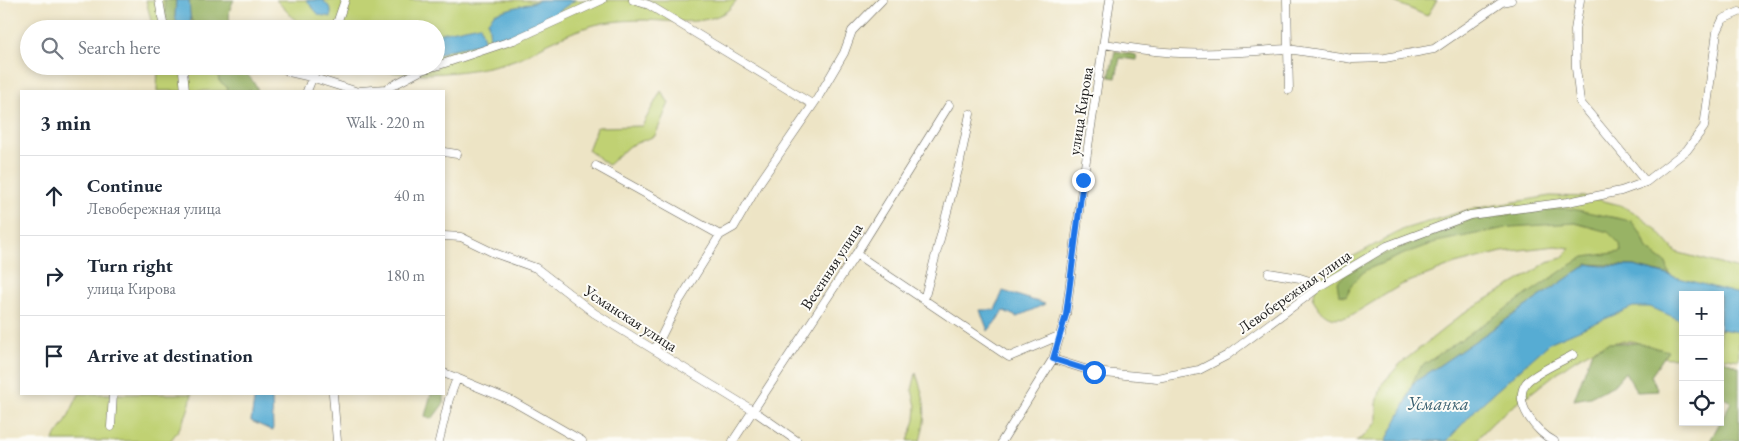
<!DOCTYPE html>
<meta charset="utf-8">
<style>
:root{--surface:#fff;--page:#f6f6f7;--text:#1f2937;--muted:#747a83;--line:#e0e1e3}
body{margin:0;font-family:"EB Garamond",serif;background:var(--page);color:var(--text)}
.controls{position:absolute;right:15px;bottom:15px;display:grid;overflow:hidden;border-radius:0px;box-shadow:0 2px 8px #0003}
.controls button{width:45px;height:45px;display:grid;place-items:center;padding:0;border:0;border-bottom:1px solid var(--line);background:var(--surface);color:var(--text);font:25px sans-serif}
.stop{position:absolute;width:15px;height:15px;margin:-11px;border:4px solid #1a73e8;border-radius:50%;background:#fff}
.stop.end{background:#1a73e8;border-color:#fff;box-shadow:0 1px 5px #0008}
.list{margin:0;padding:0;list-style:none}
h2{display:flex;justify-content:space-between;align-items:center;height:65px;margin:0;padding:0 20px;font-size:21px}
h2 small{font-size:16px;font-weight:400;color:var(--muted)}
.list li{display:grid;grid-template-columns:32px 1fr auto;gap:15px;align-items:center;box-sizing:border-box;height:80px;padding:0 20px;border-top:1px solid var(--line)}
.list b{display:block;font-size:19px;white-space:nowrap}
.list p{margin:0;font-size:16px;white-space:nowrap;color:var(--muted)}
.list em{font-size:16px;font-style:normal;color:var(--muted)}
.icon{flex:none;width:28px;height:28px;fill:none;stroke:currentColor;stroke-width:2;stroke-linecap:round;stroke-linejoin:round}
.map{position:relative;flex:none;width:1739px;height:441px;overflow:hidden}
.search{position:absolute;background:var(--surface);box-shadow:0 2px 8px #0003;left:20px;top:20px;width:425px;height:55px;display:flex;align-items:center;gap:12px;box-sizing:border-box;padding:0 18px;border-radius:28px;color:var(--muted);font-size:19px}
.panel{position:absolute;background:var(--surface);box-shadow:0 2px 8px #0003;left:20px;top:90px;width:425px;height:305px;border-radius:0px}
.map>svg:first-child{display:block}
.green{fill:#c0d173;stroke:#6e7648}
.forest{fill:#98b365;stroke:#5a6840}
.water{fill:#56acd3;stroke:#396478}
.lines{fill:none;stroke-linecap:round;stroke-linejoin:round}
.minor-casing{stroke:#656257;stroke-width:9}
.minor{stroke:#fff;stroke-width:8}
.route{stroke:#1a73e8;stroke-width:6}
.labels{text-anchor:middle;stroke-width:4;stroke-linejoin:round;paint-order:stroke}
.street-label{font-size:16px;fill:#1c1c1c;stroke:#fdfcf7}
.water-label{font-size:18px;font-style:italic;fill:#365d6e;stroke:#fdfcf7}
</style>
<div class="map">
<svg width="1739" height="441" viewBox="0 0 1739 441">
<rect width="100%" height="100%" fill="#fdfcf7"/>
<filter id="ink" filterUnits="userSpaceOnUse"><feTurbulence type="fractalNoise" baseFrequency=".02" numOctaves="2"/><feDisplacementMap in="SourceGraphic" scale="10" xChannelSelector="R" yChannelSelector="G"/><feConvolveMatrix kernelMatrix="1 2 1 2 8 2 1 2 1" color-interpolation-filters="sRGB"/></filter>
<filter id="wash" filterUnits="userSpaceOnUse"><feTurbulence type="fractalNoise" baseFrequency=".0096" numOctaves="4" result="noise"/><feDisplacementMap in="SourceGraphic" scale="20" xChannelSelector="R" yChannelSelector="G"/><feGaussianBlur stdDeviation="1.12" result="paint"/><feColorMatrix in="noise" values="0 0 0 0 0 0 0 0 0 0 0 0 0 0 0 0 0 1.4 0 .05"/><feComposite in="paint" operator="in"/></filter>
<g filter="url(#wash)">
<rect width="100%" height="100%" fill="#ede4c5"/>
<!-- green -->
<path class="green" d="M146,0h58l6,29h-57z
M276,0h461c-3,3 -7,9 -10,11 -22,15 -57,10 -82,9 -14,0 -29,1 -42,3 -21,4 -42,14 -61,23 -6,3 -13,8 -20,11 -41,17 -118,23 -161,9h75v-37h-132z
M1390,0h47l-10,16z
M158,66h71l21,25h-93z
M661,91l8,12 -14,33 -26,10 -21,19 -20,-15 9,-23 45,-1z
M1550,196l38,1 32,8 12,6 23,17 21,24 63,17v91l-19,-3v-62h-37v62c-11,1 -21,2 -30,-3 -8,-4 -13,-13 -23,-13 -39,-1 -73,33 -103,55 -20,14 -35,25 -51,45h-120l8,-5 13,-14v-19l5,-19 18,-20 65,-52 68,-40 14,-10 15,-4 8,-10 -14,-2 -54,6 -47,12 -54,21 -51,31c-20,5 -27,0 -37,-17l3,-14 8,-11 6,-5 74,-40 63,-19z
M916,373c9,28 12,39 4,68h-12l7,-21 1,-14 -4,-16z
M79,394h113c-3,18 -10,33 -22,47h-118l13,-18z"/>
<!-- forest -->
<path class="forest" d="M164,0h12l-1,18 5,11h-12z
M189,0h45c-6,10 -6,18 -2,29h-34c-8,-7 -10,-19 -9,-29z
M1115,51l21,4 1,5 -17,-2 -4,20 -7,-1z
M216,66h25c5,9 15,16 17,25h-30l-1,-4 -8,-6z
M1567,208l64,13 11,14 5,14 19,14 4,12 -36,-9 -46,-2 -176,120 7,-16 144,-98 21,-13 37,-5 -1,-8 -12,-12 -33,-9 -64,4 -75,15 -27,10 -43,18 -12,11 -8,15 -7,-1 -2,-13 11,-9 29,-16 95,-38z
M1608,343h31l29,8 -17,25 7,15 -21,1 -12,-20 -11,13 -24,12 -16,3 18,-49z
M1720,358l19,9v74h-29l21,-39 -11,-6z
M444,392v11l-12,16 -7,-3 6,-22h13z"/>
<!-- water -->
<path class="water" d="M176,0h13l2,29h-11l-5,-11z
M306,0h17l8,9v8l-12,-2z
M541,0h34l-35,24 -27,12 -23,2 -2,-17 7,-8z
M480,25l5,18 -37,7 -12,6v-22z
M1588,264l13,2h33l105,28v38l-19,-3v-34h-37v26l-33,-14h-17l-82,35 -73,65 -31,34h-61l21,-41 5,-16z
M1003,291l42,13 -28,13 -13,-6 -16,20 -8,-21h15z
M255,394h13l4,2 1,35 -22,-10z"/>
</g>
<g filter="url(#ink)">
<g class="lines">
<defs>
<path id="minor" d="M159,0l5,29
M633,0l16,5 163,99
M1287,0l1,49 65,10 32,-1 49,-9 68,-47 9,-2
M1580,0l-5,30 1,38 4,34 66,80
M335,29l10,-29
M1104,44c25,4 51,8 76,9 36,2 72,-2 108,-4l1,41
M180,66l3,5 2,20
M282,66l7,6 22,5 44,14
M436,66l78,-26 88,-40
M307,91l10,-25
M360,91l26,-2 36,-19 13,-4
M444,152l13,2
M596,166l124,69 -42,68 -23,46
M720,235l14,-8 26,-45 57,-83 27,-46 8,-22 30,-31
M444,236l17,1 33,16 42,15 58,45 160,98 43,30
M856,254l153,103 52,-22
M1269,273l31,5 22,7
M924,300l35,-134 11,-52
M1053,359l13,-44 17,-135 27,-180
M444,373l68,28 70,40
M333,394l4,47
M111,427l2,-33
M439,441l10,-42 8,-21
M733,441l123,-187 93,-149
M1002,441l51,-82 41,13 63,6 42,-8 27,-14 96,-71 65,-39 83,-31 98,-13 53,-11 25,-9 41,-32 17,-23 13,-95 6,-13 16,-7
M1554,441c-17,-8 -42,-38 -28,-58 7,-9 36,-22 47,-28"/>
</defs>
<!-- minor casing -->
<use href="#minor" class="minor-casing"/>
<!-- minor -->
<use href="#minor" class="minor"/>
</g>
</g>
<g class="lines" filter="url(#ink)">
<!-- route -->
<path class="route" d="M1083,180l-17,135 -13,44 41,13"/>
</g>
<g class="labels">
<!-- street labels -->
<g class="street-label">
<text transform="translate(1080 111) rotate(-81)" y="6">улица Кирова</text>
<text transform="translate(831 266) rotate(-57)" y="6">Весенняя улица</text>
<text transform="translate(1294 291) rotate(-35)" y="6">Левобережная улица</text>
<text transform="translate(631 318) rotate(33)" y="6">Усманская улица</text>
</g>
<!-- water labels -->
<g class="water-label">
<text x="1438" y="410">Усманка</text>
</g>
</g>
</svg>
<div class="controls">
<button>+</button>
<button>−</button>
<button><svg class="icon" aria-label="locate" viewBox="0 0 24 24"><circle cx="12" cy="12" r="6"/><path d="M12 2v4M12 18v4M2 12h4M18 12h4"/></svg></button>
</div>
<div class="stop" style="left:1094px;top:372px"></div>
<div class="stop end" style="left:1083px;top:180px"></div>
<div class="search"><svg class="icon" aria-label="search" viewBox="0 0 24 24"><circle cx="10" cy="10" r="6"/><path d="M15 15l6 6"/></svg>Search here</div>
<section class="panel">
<h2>3 min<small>Walk · 220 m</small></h2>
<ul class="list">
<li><svg class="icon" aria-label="ahead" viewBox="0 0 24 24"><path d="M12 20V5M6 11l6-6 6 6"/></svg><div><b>Continue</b><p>Левобережная улица</p></div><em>40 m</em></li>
<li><svg class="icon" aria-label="right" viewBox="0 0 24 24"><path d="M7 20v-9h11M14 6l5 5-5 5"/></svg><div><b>Turn right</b><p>улица Кирова</p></div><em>180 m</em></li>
<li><svg class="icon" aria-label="arrive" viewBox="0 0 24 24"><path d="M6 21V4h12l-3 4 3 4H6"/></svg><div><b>Arrive at destination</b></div></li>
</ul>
</section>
</div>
